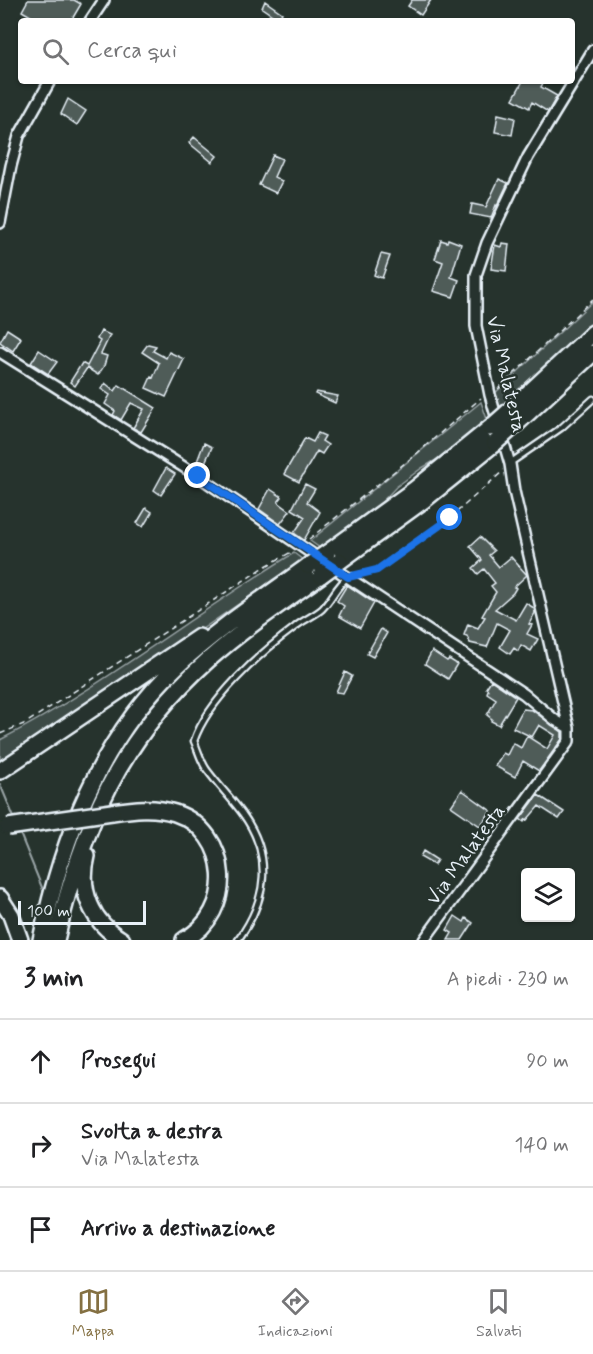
<!DOCTYPE html>
<html lang="it">
<meta charset="utf-8">
<style>
:root{--surface:#fff;--page:#f6f6f6;--text:#202124;--muted:#757577;--line:#e0e0e0;--accent:#847042}
body{margin:0;font-family:Mynerve,sans-serif;background:var(--page);color:var(--text)}
.controls{position:absolute;right:18px;bottom:18px;display:grid;overflow:hidden;border-radius:6px;box-shadow:0 2px 4px #0004}
.controls button{width:54px;height:54px;display:grid;place-items:center;padding:0;border:0;border-bottom:2px solid var(--line);background:var(--surface);color:var(--text);font:30px sans-serif}
.scale{position:absolute;left:18px;bottom:15px;width:128px;box-sizing:border-box;padding-left:6px;border:3px solid #e8f1f8;border-top:0;font-size:16px;line-height:21px;white-space:nowrap;color:#e8f1f8;-webkit-text-stroke:4px #26332d;paint-order:stroke}
.stop{position:absolute;width:18px;height:18px;margin:-14px;border:4px solid #1a73e8;border-radius:50%;background:#fff}
.stop.end{background:#1a73e8;border-color:#fff;box-shadow:0 2px 6px #0008}
.list{margin:0;padding:0;list-style:none}
h2{display:flex;justify-content:space-between;align-items:center;height:78px;margin:0;padding:0 24px;font-size:26px}
h2 small{font-size:20px;font-weight:400;color:var(--muted)}
.list li{display:grid;grid-template-columns:39px 1fr auto;gap:18px;align-items:center;box-sizing:border-box;height:84px;padding:0 24px;border-top:2px solid var(--line)}
.list b{display:block;font-size:22px;white-space:nowrap}
.list p{margin:0;font-size:20px;white-space:nowrap;color:var(--muted)}
.list em{font-size:20px;font-style:normal;color:var(--muted)}
.icon{flex:none;width:33px;height:33px;fill:none;stroke:currentColor;stroke-width:2;stroke-linecap:round;stroke-linejoin:round}
.map{position:relative;flex:none;width:593px;height:940px;overflow:hidden}
.search{position:absolute;background:var(--surface);box-shadow:0 2px 4px #0004;left:18px;right:18px;top:18px;height:66px;display:flex;align-items:center;gap:15px;box-sizing:border-box;padding:0 21px;border-radius:6px;color:var(--muted);font-size:22px}
.sheet{height:330px;background:var(--surface)}
nav{display:flex;justify-content:space-around;align-items:center;box-sizing:border-box;height:84px;border-top:2px solid var(--line);background:var(--surface);font-size:16px;color:var(--muted)}
nav a{display:grid;justify-items:center;gap:3px}
nav .on{color:var(--accent)}
.map>svg:first-child{display:block}
.green{fill:#3e4b47;stroke:#939ea0;stroke-width:1.5}
.lines{fill:none;stroke-linecap:round;stroke-linejoin:round}
.stream{stroke:#98a3a5;stroke-width:2}
.building{fill:#505c59;stroke:#e8f1f8;stroke-width:1.5}
.service-casing{stroke:#e8f1f8;stroke-width:9}
.minor-casing{stroke:#e8f1f8;stroke-width:14}
.trunk-casing{stroke:#e8f1f8;stroke-width:20}
.path{stroke:#e8f1f8;stroke-width:1.5;stroke-dasharray:6 4.5;stroke-linecap:butt}
.service{stroke:#26332d;stroke-width:4.5}
.minor{stroke:#26332d;stroke-width:9}
.trunk{stroke:#26332d;stroke-width:15}
.trunk-bridge-casing{stroke:#e8f1f8;stroke-width:20;stroke-linecap:butt}
.trunk-bridge{stroke:#26332d;stroke-width:15}
.route{stroke:#1a73e8;stroke-width:8}
.labels{text-anchor:middle;stroke-width:5;stroke-linejoin:round;paint-order:stroke}
.street-label{font-size:20px;fill:#e8f1f8;stroke:#26332d}
</style>
<div class="map">
<svg width="593" height="940" viewBox="0 0 593 940">
<rect width="100%" height="100%" fill="#26332d"/>
<filter id="ink" filterUnits="userSpaceOnUse"><feTurbulence type="fractalNoise" baseFrequency=".0167" numOctaves="2"/><feDisplacementMap in="SourceGraphic" scale="12" xChannelSelector="R" yChannelSelector="G"/><feConvolveMatrix kernelMatrix="1 2 1 2 8 2 1 2 1" color-interpolation-filters="sRGB"/></filter>
<g filter="url(#ink)">
<!-- green -->
<path class="green" d="M593,301v21l-95,89 -4,-17z
M481,402l6,17 -44,37 -21,12 -26,19 -18,19 -58,42 -10,-7z
M294,553l9,7 -199,136 -104,67v-23c103,-53 195,-127 294,-187z"/>
<g class="lines">
<!-- stream -->
<path class="stream" d="M0,784l15,36
M19,831l26,64"/>
</g>
<!-- building -->
<path class="building" d="M28,0h46l7,4 -10,17h-32l-17,-10z
M412,0h19l-10,15 -13,-9z
M265,1l17,12 -4,6 -16,-11z
M523,81h21l-3,6 16,9 -9,16 -16,-10 -3,6 -16,-9z
M68,99l18,12 -9,14 -16,-11z
M498,114l17,4 -3,17 -17,-3z
M194,137l23,19 -5,6 -23,-19z
M273,155l9,4 -8,18 8,4 -6,12 -17,-8z
M499,179l9,4 -11,23 -1,-1 -5,13 -21,-4 2,-10 14,3z
M448,239l13,5 -10,33 8,3 -6,17 -20,-6 10,-29 -8,-3 6,-19 6,2z
M502,243l7,1 -3,27 -15,-2 4,-24 6,2z
M381,254l9,2 -8,22 -8,-3z
M7,329l14,9 -8,13 -13,-9z
M101,331l9,4 -9,19 6,2 -3,10 -6,9 -11,-7 -12,18 -5,-4 12,-19 5,3 13,-25 -3,-2z
M148,344l8,2 -3,5 13,7 3,-6 15,7 -18,38 -20,-9 5,-11 2,1 6,-15 -17,-11z
M39,350l18,12 -9,12 -17,-11z
M105,383l10,8 4,-6 37,23 -15,24 -8,-4 11,-19 -13,-6 -10,17 -8,-5 2,-4 -10,-7 5,-9 -9,-6z
M316,392l22,4 -3,7 -20,-9z
M318,433l7,3 -3,5 6,4 -6,9 -5,-3 -18,31 -15,-8 21,-36 8,4z
M204,443l8,4 -9,20 -7,-3z
M166,468l9,6 -14,21 -7,-5z
M305,484l10,5 -8,13 13,10 -16,28 -10,-7 11,-16 -13,-8z
M270,489l12,8 -4,5 12,9 -10,13 -21,-15z
M146,508l6,4 -9,15 -6,-4z
M480,537l14,14 -5,4 10,12 12,-10 16,18 -13,12 2,1 -3,5 -18,16 21,11 10,-17 8,5 1,5 -6,11 3,1 -5,9 11,5 -7,12 -10,-6 -3,6 -4,-3 -4,6 -10,-7 10,-17 -13,-7 -10,24 -17,-4 -3,-7 -3,-1 4,-11 10,4 7,-11 -3,-1 14,-24 -5,-6 4,-3 -11,-14 -6,5 -5,-6 9,-8 -12,-14z
M347,585l27,18 -14,25 -21,-12 5,-10 -7,-5z
M381,629l6,4 -14,24 -6,-3z
M432,651l15,10 2,-2 8,5 -9,15 -23,-15z
M345,672l7,4 -9,17 -7,-1z
M491,680l25,17 -17,28 -8,-4 1,-2 -5,-4 9,-16 -9,-6 1,-3 -2,-2z
M523,709l9,1 30,22v7l-23,32 -16,-10 -8,16 -20,-11 8,-13 4,2 6,-12 8,5 6,-12 20,13 8,-14 -16,-10 -7,12 -19,-9z
M462,790l29,21 -11,15 -29,-20z
M538,795l26,17 -5,7 -20,-13 -12,14 -1,-1 -2,3 -4,-3z
M423,851l14,9 -3,5 -14,-8z
M455,916l9,6 2,-4 7,5 -11,17h-14l4,-7 -5,-3z"/>
<g class="lines">
<defs>
<path id="service" d="M510,463l51,-35 32,-29
M238,940c30,-41 35,-85 4,-127 -11,-15 -24,-28 -35,-43 -6,-8 -9,-20 -13,-29 14,-41 66,-88 101,-114 8,-7 19,-11 27,-18 10,-10 15,-24 26,-32"/>
<path id="minor" d="M90,21l14,-21
M0,223l11,-57 8,-30 31,-55
M0,352l198,124 110,75 216,143 31,26 14,8v13l-145,199
M569,728l-55,-237 -4,-27 -20,-69 -14,-69v-51l11,-32 41,-86 65,-107"/>
<path id="trunk" d="M508,412l85,-79
M513,427l80,-74
M327,553l88,-64 75,-61
M340,561l84,-61 71,-57
M0,771l199,-134
M112,812c21,-3 42,-6 63,1 57,19 61,100 9,127
M87,856c-9,35 5,66 35,84
M0,898l11,17 9,25
M41,940c21,-102 59,-201 136,-274 40,-37 87,-68 131,-100
M56,940c26,-113 64,-201 152,-280 35,-31 75,-58 113,-85"/>
</defs>
<!-- service casing -->
<use href="#service" class="service-casing"/>
<!-- minor casing -->
<use href="#minor" class="minor-casing"/>
<!-- trunk casing -->
<use href="#trunk" class="trunk-casing"/>
<!-- path -->
<path class="path" d="M498,389l95,-90
M309,539l106,-84 66,-57
M360,574l17,-4 73,-52 53,-47
M0,734l26,-11 240,-157 27,-15"/>
<!-- service -->
<use href="#service" class="service"/>
<!-- minor -->
<use href="#minor" class="minor"/>
<!-- trunk -->
<use href="#trunk" class="trunk"/>
<defs>
<path id="trunk-bridge" d="M490,428l18,-16
M495,443l18,-16
M308,566l19,-13
M321,575l19,-14
M8,827l104,-15"/>
</defs>
<!-- trunk-bridge casing -->
<use href="#trunk-bridge" class="trunk-bridge-casing"/>
<!-- trunk-bridge -->
<use href="#trunk-bridge" class="trunk-bridge"/>
</g>
</g>
<g class="lines" filter="url(#ink)">
<!-- route -->
<path class="route" d="M198,476l150,101 29,-7 73,-52"/>
</g>
<g class="labels">
<!-- street labels -->
<g class="street-label">
<text transform="translate(507 374) rotate(77)" y="7">Via Malatesta</text>
<text transform="translate(465 854) rotate(-54)" y="7">Via Malatesta</text>
</g>
</g>
</svg>
<div class="controls">
<button><svg class="icon" aria-label="layers" viewBox="0 0 24 24"><path d="M12 4l9 5-9 5-9-5zM3 14l9 5 9-5"/></svg></button>
</div>
<div class="scale">100 m</div>
<div class="stop" style="left:450px;top:518px"></div>
<div class="stop end" style="left:198px;top:476px"></div>
<div class="search"><svg class="icon" aria-label="search" viewBox="0 0 24 24"><circle cx="10" cy="10" r="6"/><path d="M15 15l6 6"/></svg>Cerca qui</div>
</div>
<section class="sheet">
<h2>3 min<small>A piedi · 230 m</small></h2>
<ul class="list">
<li><svg class="icon" aria-label="ahead" viewBox="0 0 24 24"><path d="M12 20V5M6 11l6-6 6 6"/></svg><div><b>Prosegui</b></div><em>90 m</em></li>
<li><svg class="icon" aria-label="right" viewBox="0 0 24 24"><path d="M7 20v-9h11M14 6l5 5-5 5"/></svg><div><b>Svolta a destra</b><p>Via Malatesta</p></div><em>140 m</em></li>
<li><svg class="icon" aria-label="arrive" viewBox="0 0 24 24"><path d="M6 21V4h12l-3 4 3 4H6"/></svg><div><b>Arrivo a destinazione</b></div></li>
</ul>
</section>
<nav>
<a class="on"><svg class="icon" aria-label="map" viewBox="0 0 24 24"><path d="M3 6l6-2 6 2 6-2v14l-6 2-6-2-6 2zM9 4v14M15 6v14"/></svg>Mappa</a>
<a><svg class="icon" aria-label="directions" viewBox="0 0 24 24"><path d="M12 3l9 9-9 9-9-9zM9 14v-3h6M13 9l2 2-2 2"/></svg>Indicazioni</a>
<a><svg class="icon" aria-label="saved" viewBox="0 0 24 24"><path d="M7 4h10v16l-5-4-5 4z"/></svg>Salvati</a>
</nav>
